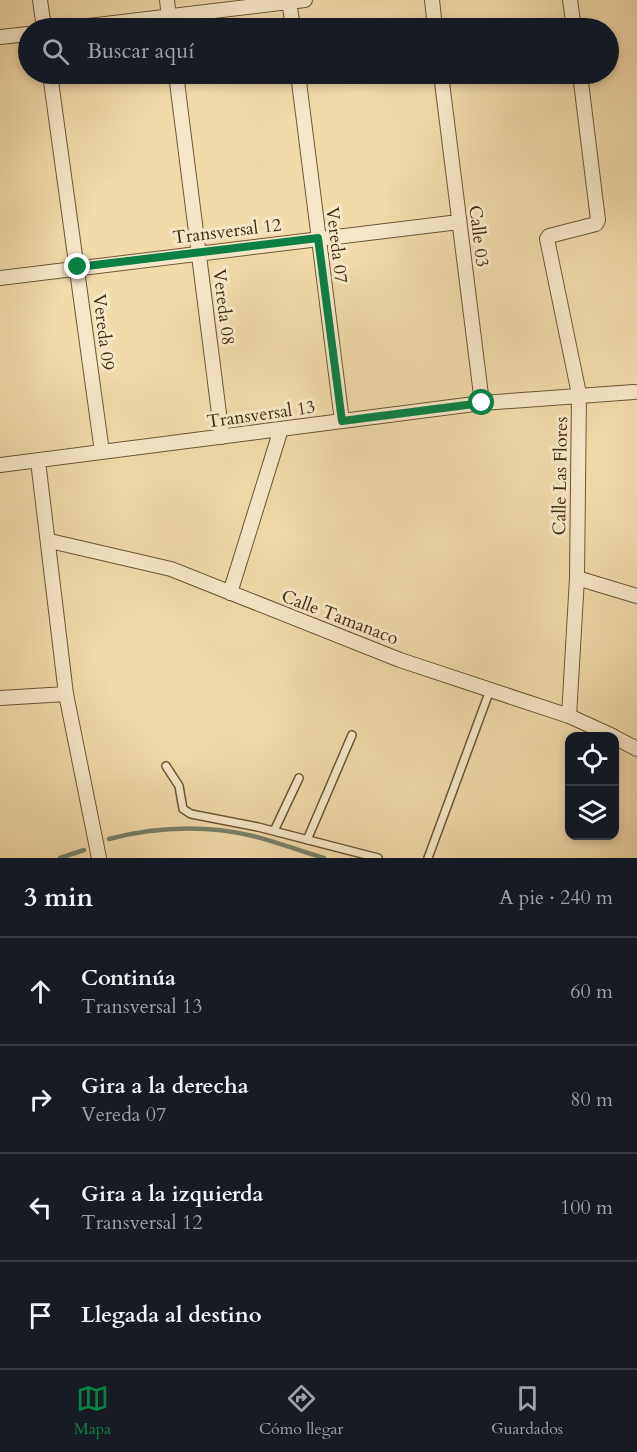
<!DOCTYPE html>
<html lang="es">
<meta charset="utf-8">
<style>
:root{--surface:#171b24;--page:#242831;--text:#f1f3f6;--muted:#9ea1a6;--line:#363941;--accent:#0b8043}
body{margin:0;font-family:Cardo,serif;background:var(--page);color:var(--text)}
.controls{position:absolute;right:18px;bottom:18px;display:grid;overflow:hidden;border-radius:12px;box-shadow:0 3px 9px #0003}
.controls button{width:54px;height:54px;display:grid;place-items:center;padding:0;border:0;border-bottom:2px solid var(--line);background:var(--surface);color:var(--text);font:30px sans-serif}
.stop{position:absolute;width:18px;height:18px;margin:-14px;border:4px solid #0b8043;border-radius:50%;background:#fff}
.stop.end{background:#0b8043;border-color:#fff;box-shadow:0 2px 6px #0008}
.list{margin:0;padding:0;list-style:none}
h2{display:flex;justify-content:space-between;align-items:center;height:78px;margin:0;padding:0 24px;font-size:26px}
h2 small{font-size:20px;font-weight:400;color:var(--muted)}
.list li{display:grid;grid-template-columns:39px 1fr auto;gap:18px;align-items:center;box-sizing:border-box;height:108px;padding:0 24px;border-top:2px solid var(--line)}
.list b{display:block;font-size:22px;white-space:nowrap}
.list p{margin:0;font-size:20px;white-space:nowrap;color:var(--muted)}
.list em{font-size:20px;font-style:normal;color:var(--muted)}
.icon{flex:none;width:33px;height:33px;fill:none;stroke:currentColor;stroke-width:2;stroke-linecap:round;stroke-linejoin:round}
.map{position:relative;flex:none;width:637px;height:858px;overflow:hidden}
.search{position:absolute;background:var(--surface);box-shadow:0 3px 9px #0003;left:18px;right:18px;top:18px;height:66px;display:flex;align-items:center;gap:15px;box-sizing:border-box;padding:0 21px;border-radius:33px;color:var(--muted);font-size:22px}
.sheet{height:510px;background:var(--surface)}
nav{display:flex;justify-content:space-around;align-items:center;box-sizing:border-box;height:84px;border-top:2px solid var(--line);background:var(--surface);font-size:16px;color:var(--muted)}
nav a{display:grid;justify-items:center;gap:3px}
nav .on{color:var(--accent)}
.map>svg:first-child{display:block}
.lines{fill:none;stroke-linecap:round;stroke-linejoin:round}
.stream{stroke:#778169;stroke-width:4.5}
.lane-casing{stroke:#6c5634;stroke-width:10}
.street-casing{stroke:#6c5634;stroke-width:16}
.lane{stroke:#f7e7c8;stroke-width:7}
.street{stroke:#f7e7c8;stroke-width:14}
.route{stroke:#0b8043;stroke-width:8}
.labels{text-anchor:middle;stroke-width:6;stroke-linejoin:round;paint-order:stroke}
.street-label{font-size:18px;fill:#402a0c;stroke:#f7e7c8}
</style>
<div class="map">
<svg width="637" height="858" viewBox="0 0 637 858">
<rect width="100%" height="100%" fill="#f2daab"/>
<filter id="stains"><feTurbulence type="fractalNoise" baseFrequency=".00333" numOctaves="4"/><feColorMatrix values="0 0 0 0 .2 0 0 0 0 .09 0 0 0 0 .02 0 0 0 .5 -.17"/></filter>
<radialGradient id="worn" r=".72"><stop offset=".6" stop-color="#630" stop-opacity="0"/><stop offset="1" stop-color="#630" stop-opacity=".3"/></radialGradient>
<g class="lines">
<!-- stream -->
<path class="stream" d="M109,839c47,-12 97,-14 144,-3 24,6 47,15 71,22
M60,858l24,-8"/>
<defs>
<path id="lane" d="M166,766l13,20 4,23 8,5 67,13 120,31
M274,831l25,-53
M307,840l45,-105
M428,858l62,-168"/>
<path id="street" d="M40,0l4,28
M167,0l3,28
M289,0l4,28
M432,0l3,28
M570,0l4,28
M72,28l233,-28
M0,37l28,-3
M50,74l52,378
M176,74l46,363
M298,74l44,347
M441,74l41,329
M0,278l459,-56
M38,461l28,233 33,164
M0,465l482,-62 152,-11
M50,541l121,28 229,91 169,56 44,20
M577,578l60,18
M230,593l51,-164
M0,698l66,-4
M569,716l8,-138 2,-184 -32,-155 2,-3 47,-12 2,-4 -18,-146
M614,737l23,12"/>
</defs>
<!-- lane casing -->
<use href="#lane" class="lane-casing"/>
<!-- street casing -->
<use href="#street" class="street-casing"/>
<!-- lane -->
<use href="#lane" class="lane"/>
<!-- street -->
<use href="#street" class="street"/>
</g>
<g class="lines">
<!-- route -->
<path class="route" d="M78,267l240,-29 24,183 140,-18"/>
</g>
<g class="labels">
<!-- street labels -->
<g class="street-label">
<text transform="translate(227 231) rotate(-7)" y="6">Transversal 12</text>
<text transform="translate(479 236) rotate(83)" y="6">Calle 03</text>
<text transform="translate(337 245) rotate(83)" y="6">Vereda 07</text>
<text transform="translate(224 307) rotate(83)" y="6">Vereda 08</text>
<text transform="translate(104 332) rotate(83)" y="6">Vereda 09</text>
<text transform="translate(261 414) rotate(-8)" y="6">Transversal 13</text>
<text transform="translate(560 476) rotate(-89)" y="6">Calle Las Flores</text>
<text transform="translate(340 617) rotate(21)" y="6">Calle Tamanaco</text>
</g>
</g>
<rect width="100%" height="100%" filter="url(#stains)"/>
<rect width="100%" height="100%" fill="url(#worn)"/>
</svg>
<div class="controls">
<button><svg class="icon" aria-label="locate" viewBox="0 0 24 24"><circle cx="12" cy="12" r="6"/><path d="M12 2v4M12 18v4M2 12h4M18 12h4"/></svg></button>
<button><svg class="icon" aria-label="layers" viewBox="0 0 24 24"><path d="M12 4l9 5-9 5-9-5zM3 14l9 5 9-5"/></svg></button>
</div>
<div class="stop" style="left:482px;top:403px"></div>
<div class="stop end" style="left:78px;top:267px"></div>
<div class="search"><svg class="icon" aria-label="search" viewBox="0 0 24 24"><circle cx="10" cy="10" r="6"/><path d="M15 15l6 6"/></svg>Buscar aquí</div>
</div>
<section class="sheet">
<h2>3 min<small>A pie · 240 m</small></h2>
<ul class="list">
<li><svg class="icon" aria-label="ahead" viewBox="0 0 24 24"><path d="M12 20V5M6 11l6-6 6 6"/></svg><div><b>Continúa</b><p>Transversal 13</p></div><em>60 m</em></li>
<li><svg class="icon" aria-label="right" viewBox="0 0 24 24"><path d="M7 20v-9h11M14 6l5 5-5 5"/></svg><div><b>Gira a la derecha</b><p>Vereda 07</p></div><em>80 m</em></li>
<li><svg class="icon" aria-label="left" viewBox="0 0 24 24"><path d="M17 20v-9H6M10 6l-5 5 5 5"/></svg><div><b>Gira a la izquierda</b><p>Transversal 12</p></div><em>100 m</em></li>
<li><svg class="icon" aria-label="arrive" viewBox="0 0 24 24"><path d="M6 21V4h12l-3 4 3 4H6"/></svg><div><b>Llegada al destino</b></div></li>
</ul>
</section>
<nav>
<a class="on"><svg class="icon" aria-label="map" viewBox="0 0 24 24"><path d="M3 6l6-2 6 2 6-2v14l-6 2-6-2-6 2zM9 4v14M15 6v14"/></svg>Mapa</a>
<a><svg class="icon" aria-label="directions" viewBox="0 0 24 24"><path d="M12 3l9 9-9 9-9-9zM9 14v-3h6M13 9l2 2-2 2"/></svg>Cómo llegar</a>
<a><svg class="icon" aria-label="saved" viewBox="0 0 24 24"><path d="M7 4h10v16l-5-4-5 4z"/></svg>Guardados</a>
</nav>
